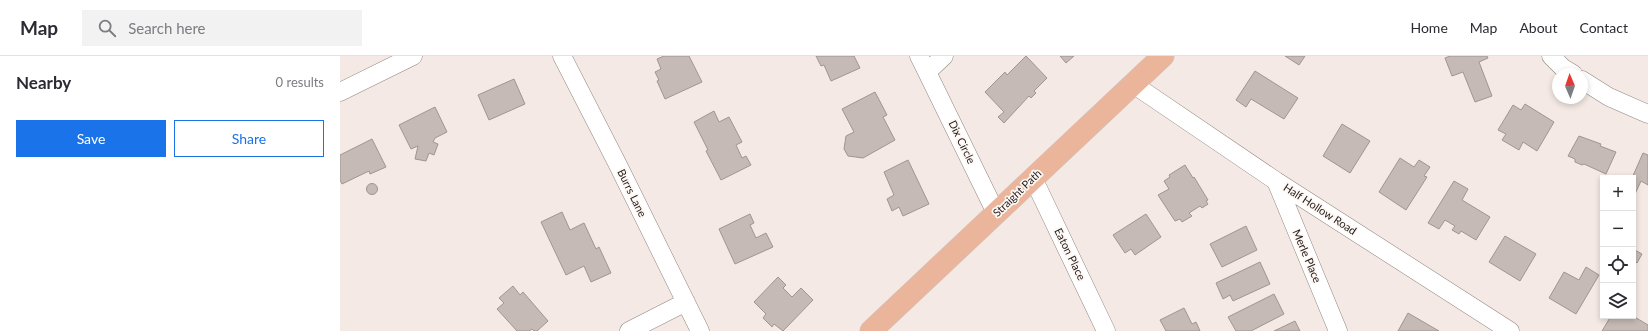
<!DOCTYPE html>
<meta charset="utf-8">
<style>
:root{--surface:#fff;--page:#f2f2f3;--text:#2b2b33;--muted:#7c7c81;--line:#e1e1e2;--accent:#1a73e8}
body{margin:0;font-family:Lato,sans-serif;background:var(--page);color:var(--text)}
.controls{position:absolute;right:12px;bottom:12px;display:grid;overflow:hidden;border-radius:0px;box-shadow:0 2px 6px #0003}
.controls button{width:36px;height:36px;display:grid;place-items:center;padding:0;border:0;border-bottom:1px solid var(--line);background:var(--surface);color:var(--text);font:20px sans-serif}
.compass{position:absolute;left:1212px;top:12px;width:36px;height:36px;border-radius:50%;background:var(--surface);box-shadow:0 2px 6px #0003;rotate:358deg}
.list{margin:0;padding:0;list-style:none}
h2{display:flex;justify-content:space-between;align-items:center;height:52px;margin:0;padding:0 16px;font-size:17px}
h2 small{font-size:13px;font-weight:400;color:var(--muted)}
.actions{display:flex;gap:8px;padding:12px 16px}
.actions a{flex:1;padding:9px 0;border:1px solid var(--accent);border-radius:0px;text-align:center;font-size:14px;color:var(--accent)}
.actions .main{background:var(--accent);color:#fff}
.icon{flex:none;width:22px;height:22px;fill:none;stroke:currentColor;stroke-width:2;stroke-linecap:round;stroke-linejoin:round}
.map{position:relative;flex:none;width:1308px;height:275px;overflow:hidden}
header{display:flex;align-items:center;gap:24px;box-sizing:border-box;height:56px;padding:0 20px;background:var(--surface);border-bottom:1px solid var(--line)}
header strong{font-size:19px}
nav{display:flex;gap:22px;margin-inline-start:auto;font-size:14px}
.search{width:280px;height:36px;background:var(--page);display:flex;align-items:center;gap:10px;box-sizing:border-box;padding:0 14px;border-radius:0px;color:var(--muted);font-size:15px}
main{display:flex}
aside{flex:1;background:var(--surface)}
.map>svg:first-child{display:block}
.building{fill:#c5bab5;stroke:#a09691}
.lines{fill:none;stroke-linecap:round;stroke-linejoin:round}
.minor-casing{stroke:#918682;stroke-width:19}
.major-casing{stroke:#cbcac9;stroke-width:23}
.minor{stroke:#fff;stroke-width:18}
.major{stroke:#ebb59c;stroke-width:22}
.labels{text-anchor:middle;stroke-width:3.5;stroke-linejoin:round;paint-order:stroke}
.street-label{font-size:11px;fill:#25211f;stroke:#fef7f4}
</style>
<header>
<strong>Map</strong>
<div class="search"><svg class="icon" aria-label="search" viewBox="0 0 24 24"><circle cx="10" cy="10" r="6"/><path d="M15 15l6 6"/></svg>Search here</div>
<nav><a>Home</a><a>Map</a><a>About</a><a>Contact</a></nav>
</header>
<main>
<aside>
<h2>Nearby<small>0 results</small></h2>
<ul class="list">
</ul>
<div class="actions"><a class="main">Save</a><a>Share</a></div>
</aside>
<div class="map">
<svg width="1308" height="275" viewBox="0 0 1308 275">
<rect width="100%" height="100%" fill="#f4e9e4"/>
<!-- building -->
<path class="building" d="M324,0h25l13,26 -37,17 -8,-18 2,-1 -4,-8 6,-3 -4,-10z
M476,0h38l6,12 -29,13 -7,-16 -3,1z
M686,0l21,22 -13,13 2,2 -5,5 -2,-2 -25,27 -6,-6 6,-5 -19,-20 20,-20 2,3z
M720,0h14l-8,7z
M945,0h20l-6,9z
M1110,0h37l1,2 -9,4 13,34 -17,6 -12,-30 -11,4 -7,-18z
M915,15l43,27 -14,21 -33,-20 -5,8 -10,-7z
M174,23l11,25 -36,16 -11,-25z
M535,36l12,23 -4,2 12,23 -32,18 -15,-2 -4,-7 2,-13 8,-4 -12,-23z
M1185,48l29,18 -17,29 -14,-9 -4,8 -17,-10 4,-6 -8,-4 15,-25 8,5z
M95,51l12,25 -12,6 -2,4 5,2 -4,11 -5,-2 -3,8 -11,-2 3,-13 -7,3 -12,-24z
M374,55l5,11 10,-5 13,25 -6,3 6,13 4,-2 5,9 -30,15 -15,-29 2,-1 -14,-28z
M1002,68l28,17 -20,32 -27,-17z
M1239,80l22,8 -1,2 16,6 -10,22 -22,-10 -2,1 -7,-3v-3l-7,-3z
M32,83l14,28 -16,7 -1,-3 -27,13 -2,-4v-25z
M1303,97l5,2v30l-7,-4 -6,13 -2,-1v-15h-1z
M1060,102l14,9 5,-7 11,7 -6,9 3,1 -21,33 -27,-18z
M568,104l21,44 -26,12 -4,-9 -7,4 -5,-12 7,-4 -10,-23z
M845,109l8,13 1,-1 14,23 -2,1 2,3 -6,4 -2,-2 -11,7 3,3 -10,6 -2,-3 -5,2 -17,-26 11,-6 -5,-8 6,-4 -1,-2z
M1114,125l14,8 -6,11 28,17 -14,23 -15,-9 -2,3 -7,-4 3,-4 -10,-6 -6,9 -11,-6z
M26.5 133a5.5 5.5 0 1 1 11 0a5.5 5.5 0 1 1-11 0Z
M222,156l8,18 14,-7 12,26 3,-2 12,26 -20,9 -7,-16 -18,9 -25,-53z
M410,158l4,9 -4,2 6,13 10,-5 7,14 -38,17 -16,-35z
M806,158l15,23 -26,18 -4,-6 -6,4 -12,-18z
M906,170l11,24 -35,17 -12,-23z
M1165,180l31,18 -16,27 -31,-19z
M1293,193l9,5 -5,9 -4,-3z
M920,206l10,22 -37,17 -3,-6 -7,4 -7,-16z
M1246,211l13,8 -23,39 -27,-16 15,-26 15,8z
M438,221l8,8 -3,3 9,9 9,-9 12,12 -30,31 -9,-7 -2,3 -9,-9 3,-4 -12,-12z
M173,230l7,9 3,-3 25,29 -11,10h-3l-2,-2 -3,2h-12l-20,-22 7,-6 -5,-5z
M934,238l10,20 -33,17h-15l-8,-14z
M844,252l8,16 4,-2 4,9h-34l-6,-11z
M1068,257l31,18h-41z
M1271,260l5,1v-1h17l15,9v6h-46z
M955,265l5,10h-26z"/>
<g class="lines">
<defs>
<path id="minor" d="M222,0l55,107 83,168
M579,0l8,16 17,-16
M1211,0l12,12 10,6
M587,16l69,141
M1242,24l27,17 39,17
M793,28l143,97 234,150
M0,36l73,-36
M693,122l73,153
M936,125l62,150
M289,275l57,-29"/>
<path id="major" d="M531,275l292,-275"/>
</defs>
<!-- minor casing -->
<use href="#minor" class="minor-casing"/>
<!-- major casing -->
<use href="#major" class="major-casing"/>
<!-- minor -->
<use href="#minor" class="minor"/>
<!-- major -->
<use href="#major" class="major"/>
</g>
<g class="labels">
<!-- street labels -->
<g class="street-label">
<text transform="translate(622 86) rotate(64)" y="4">Dix Circle</text>
<text transform="translate(292 137) rotate(64)" y="4">Burrs Lane</text>
<text transform="translate(677 137) rotate(-44)" y="4">Straight Path</text>
<text transform="translate(980 153) rotate(33)" y="4">Half Hollow Road</text>
<text transform="translate(730 198) rotate(64)" y="4">Eaton Place</text>
<text transform="translate(967 200) rotate(67)" y="4">Merle Place</text>
</g>
</g>
</svg>
<div class="controls">
<button>+</button>
<button>−</button>
<button><svg class="icon" aria-label="locate" viewBox="0 0 24 24"><circle cx="12" cy="12" r="6"/><path d="M12 2v4M12 18v4M2 12h4M18 12h4"/></svg></button>
<button><svg class="icon" aria-label="layers" viewBox="0 0 24 24"><path d="M12 4l9 5-9 5-9-5zM3 14l9 5 9-5"/></svg></button>
</div>
<svg class="compass" viewBox="-18 -18 36 36"><path d="M0-13l5 13h-10z" fill="#e53935"/><path d="M0 13l5-13h-10z" fill="#7c7c81"/></svg>
</div>
</main>
